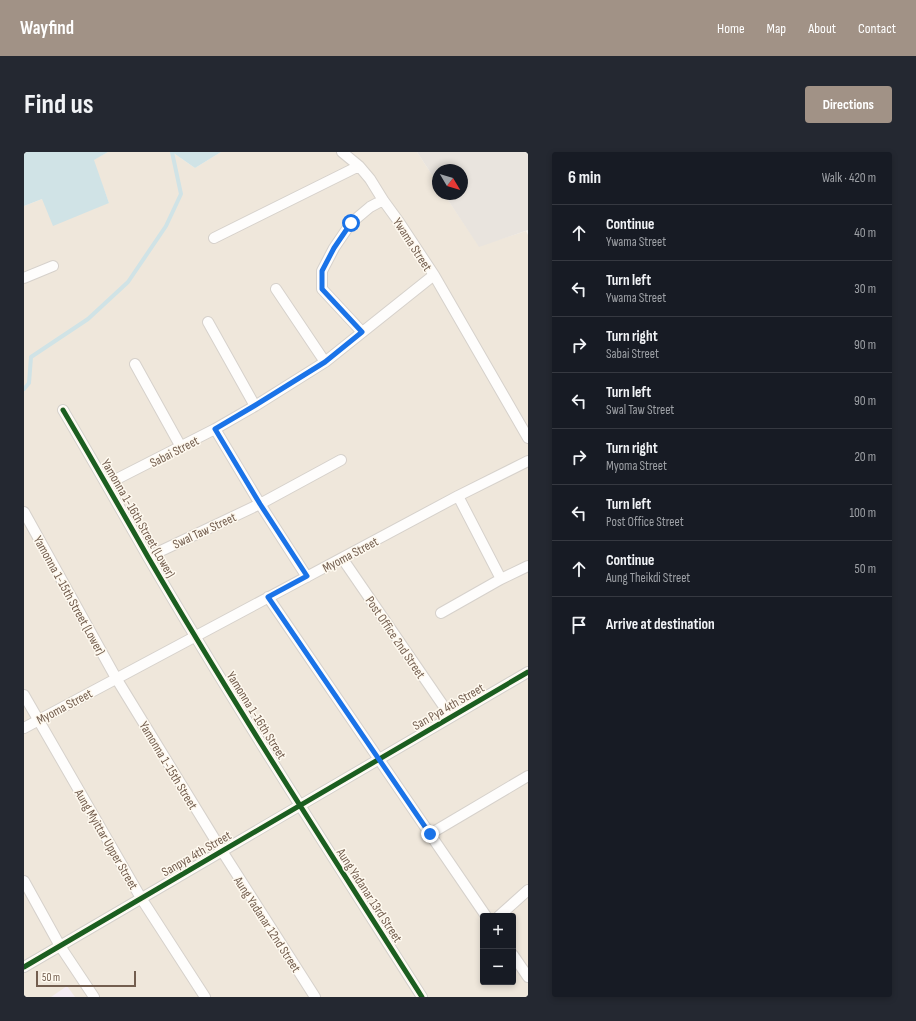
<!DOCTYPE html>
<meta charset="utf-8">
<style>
:root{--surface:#171b24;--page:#242831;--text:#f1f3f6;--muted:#9ea1a6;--line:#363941;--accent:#a19286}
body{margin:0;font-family:"Sofia Sans Condensed",sans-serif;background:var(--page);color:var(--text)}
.controls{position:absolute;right:12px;bottom:12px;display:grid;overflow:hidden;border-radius:4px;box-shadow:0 2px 6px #0003}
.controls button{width:36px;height:36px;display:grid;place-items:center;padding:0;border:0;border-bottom:1px solid var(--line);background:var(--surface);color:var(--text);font:20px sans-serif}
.compass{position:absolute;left:408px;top:12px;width:36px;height:36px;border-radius:50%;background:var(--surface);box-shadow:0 2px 6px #0003;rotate:128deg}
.scale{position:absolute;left:12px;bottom:10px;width:100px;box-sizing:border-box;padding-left:4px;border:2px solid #735e4f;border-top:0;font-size:11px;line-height:14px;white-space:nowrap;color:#735e4f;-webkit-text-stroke:3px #fef9ef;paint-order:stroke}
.stop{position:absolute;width:12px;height:12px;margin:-9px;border:3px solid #1a73e8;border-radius:50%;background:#fff}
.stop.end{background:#1a73e8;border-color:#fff;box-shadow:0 1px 4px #0008}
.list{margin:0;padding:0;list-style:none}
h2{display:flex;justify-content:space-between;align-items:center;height:52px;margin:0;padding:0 16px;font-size:17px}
h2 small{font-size:13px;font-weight:400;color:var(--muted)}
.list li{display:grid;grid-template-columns:26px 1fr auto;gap:12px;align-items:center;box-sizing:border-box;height:56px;padding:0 16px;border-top:1px solid var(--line)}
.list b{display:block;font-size:15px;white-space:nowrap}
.list p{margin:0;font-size:13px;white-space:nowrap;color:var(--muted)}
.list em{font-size:13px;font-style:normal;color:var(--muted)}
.icon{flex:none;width:22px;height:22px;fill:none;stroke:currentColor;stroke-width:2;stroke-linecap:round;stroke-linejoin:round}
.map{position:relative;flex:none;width:504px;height:845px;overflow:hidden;border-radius:4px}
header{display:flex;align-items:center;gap:24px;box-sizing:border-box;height:56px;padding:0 20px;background:var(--accent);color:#fff}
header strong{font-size:19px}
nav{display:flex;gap:22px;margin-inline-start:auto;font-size:14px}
.intro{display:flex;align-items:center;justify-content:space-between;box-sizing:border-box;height:96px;padding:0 24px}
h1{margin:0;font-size:28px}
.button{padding:10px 18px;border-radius:4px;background:var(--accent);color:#fff;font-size:14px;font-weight:700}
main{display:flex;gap:24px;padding:0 24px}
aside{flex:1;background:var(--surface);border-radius:4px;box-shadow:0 2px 6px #0003}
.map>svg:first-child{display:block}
.residential{fill:#efe7db;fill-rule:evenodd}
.industrial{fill:#e9e4de}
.education{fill:#f4ecf2}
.water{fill:#d0e3e6}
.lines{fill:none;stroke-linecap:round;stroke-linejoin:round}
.stream{stroke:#d0e3e6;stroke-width:4}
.minor-casing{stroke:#d6d1cb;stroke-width:12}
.minor{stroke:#fefdfc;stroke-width:10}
.cycleway-casing{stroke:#fef9ef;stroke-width:8}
.cycleway{stroke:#1b5e20;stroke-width:5}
.route{stroke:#1a73e8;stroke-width:5}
.labels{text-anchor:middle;stroke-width:3;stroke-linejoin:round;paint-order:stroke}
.street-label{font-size:13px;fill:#735e4f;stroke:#fef9ef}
</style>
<header>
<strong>Wayfind</strong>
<nav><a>Home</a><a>Map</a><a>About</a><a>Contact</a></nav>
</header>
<div class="intro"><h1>Find us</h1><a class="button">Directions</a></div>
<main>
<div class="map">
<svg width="504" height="845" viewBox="0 0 504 845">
<rect width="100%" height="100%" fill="#f7f4ed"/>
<!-- residential -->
<path class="residential" d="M84,0h64l23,16 26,-16h196l21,32v10h6l35,52 47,-15 2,4v762h-504v-791l18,-7 67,4 -16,-43zM459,764h30v66h-30z"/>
<!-- industrial -->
<path class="industrial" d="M393,0h111v78l-49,17 -35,-53h18v-24h-24v14z"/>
<!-- education -->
<path class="education" d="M43,834l8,11h-24z"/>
<!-- water -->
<path class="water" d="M0,0h84l-14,8 15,43 -56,23 -11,-27 -18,7z
M148,0h49l-26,16z"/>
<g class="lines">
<!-- stream -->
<path class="stream" d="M0,237l5,-6 2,-26 57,-38 40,-37 38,-56 15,-32 -9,-42"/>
<defs>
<path id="minor" d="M318,0l17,14 11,13 13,21
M190,86l145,-72
M0,126l29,-12
M252,137l49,73
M184,170l47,84
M338,180l-40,-43v-18l12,-23 17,-25 19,-16 13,-7 16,22 35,53 94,163
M111,212l46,83
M39,258c29,49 57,98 85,147 87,149 181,294 274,440
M191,277l45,75 47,73
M83,332l108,-55 40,-23 70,-44 109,-87
M434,344l43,83
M0,360l92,166 106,173 93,146
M124,405l112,-53 81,-44
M318,406l109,159
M244,445l218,319
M417,461l60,-34 27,-13
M0,543l117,203 64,99
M0,576l434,-232 70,-35
M406,682l98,-58
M0,729l36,65 34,51
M475,764l29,-26
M489,803l15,22
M0,815l504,-295"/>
</defs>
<!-- minor casing -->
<use href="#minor" class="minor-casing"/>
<!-- minor -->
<use href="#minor" class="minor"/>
<defs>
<path id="cycleway" d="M39,258c29,49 57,98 85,147 87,149 181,294 274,440
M0,815l504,-295"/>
</defs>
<!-- cycleway casing -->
<use href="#cycleway" class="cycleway-casing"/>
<!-- cycleway -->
<use href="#cycleway" class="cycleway"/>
</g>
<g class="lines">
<!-- route -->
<path class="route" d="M327,71l-17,25 -12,23v18l40,43 -37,30 -71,44 -39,23 45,75 47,72 -39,21 162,237"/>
</g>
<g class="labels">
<!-- street labels -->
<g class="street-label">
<text transform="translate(389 92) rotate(57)" y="5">Ywama Street</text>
<text transform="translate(150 299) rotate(-27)" y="5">Sabai Street</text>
<text transform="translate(115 366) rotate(60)" y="5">Yamonna 1-16th Street (Lower)</text>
<text transform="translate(180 378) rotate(-25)" y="5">Swal Taw Street</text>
<text transform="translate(326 402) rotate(-28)" y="5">Myoma Street</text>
<text transform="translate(46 443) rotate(61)" y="5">Yamonna 1-15th Street (Lower)</text>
<text transform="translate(372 485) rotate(56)" y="5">Post Office 2nd Street</text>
<text transform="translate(40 554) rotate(-28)" y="5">Myoma Street</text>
<text transform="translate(424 554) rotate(-30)" y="5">San Pya 4th Street</text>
<text transform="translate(233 563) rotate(58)" y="5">Yamonna 1-16th Street</text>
<text transform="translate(145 613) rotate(59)" y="5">Yamonna 1-15th Street</text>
<text transform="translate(83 687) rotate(60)" y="5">Aung Myittar Upper Street</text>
<text transform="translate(172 701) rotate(-30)" y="5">Sanpya 4th Street</text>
<text transform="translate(346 743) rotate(57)" y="5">Aung Yadanar 13rd Street</text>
<text transform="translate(244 772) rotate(57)" y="5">Aung Yadanar 12nd Street</text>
</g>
</g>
</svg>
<div class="controls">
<button>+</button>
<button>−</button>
</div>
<svg class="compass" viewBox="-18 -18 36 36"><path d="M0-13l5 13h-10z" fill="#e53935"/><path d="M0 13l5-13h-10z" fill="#9ea1a6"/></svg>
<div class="scale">50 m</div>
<div class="stop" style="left:327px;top:71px"></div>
<div class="stop end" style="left:406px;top:682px"></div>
</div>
<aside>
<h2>6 min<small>Walk · 420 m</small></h2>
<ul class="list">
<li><svg class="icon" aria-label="ahead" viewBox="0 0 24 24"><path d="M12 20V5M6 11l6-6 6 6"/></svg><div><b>Continue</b><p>Ywama Street</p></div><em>40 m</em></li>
<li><svg class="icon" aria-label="left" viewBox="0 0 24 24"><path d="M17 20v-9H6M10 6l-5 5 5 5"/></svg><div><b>Turn left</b><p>Ywama Street</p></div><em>30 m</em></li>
<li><svg class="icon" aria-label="right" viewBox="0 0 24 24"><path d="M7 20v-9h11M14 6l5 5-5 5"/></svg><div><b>Turn right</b><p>Sabai Street</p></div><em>90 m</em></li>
<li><svg class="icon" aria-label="left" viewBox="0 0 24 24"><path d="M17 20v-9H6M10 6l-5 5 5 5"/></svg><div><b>Turn left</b><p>Swal Taw Street</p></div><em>90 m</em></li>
<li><svg class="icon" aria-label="right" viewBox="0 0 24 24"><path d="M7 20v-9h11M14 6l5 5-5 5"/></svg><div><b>Turn right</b><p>Myoma Street</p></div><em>20 m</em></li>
<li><svg class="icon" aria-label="left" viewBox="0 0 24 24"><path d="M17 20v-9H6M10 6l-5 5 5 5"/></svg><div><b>Turn left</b><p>Post Office Street</p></div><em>100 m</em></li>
<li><svg class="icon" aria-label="ahead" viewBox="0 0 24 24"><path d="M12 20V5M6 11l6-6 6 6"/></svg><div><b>Continue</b><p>Aung Theikdi Street</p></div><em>50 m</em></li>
<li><svg class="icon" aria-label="arrive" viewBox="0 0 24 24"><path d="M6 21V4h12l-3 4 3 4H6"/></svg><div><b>Arrive at destination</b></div></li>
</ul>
</aside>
</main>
